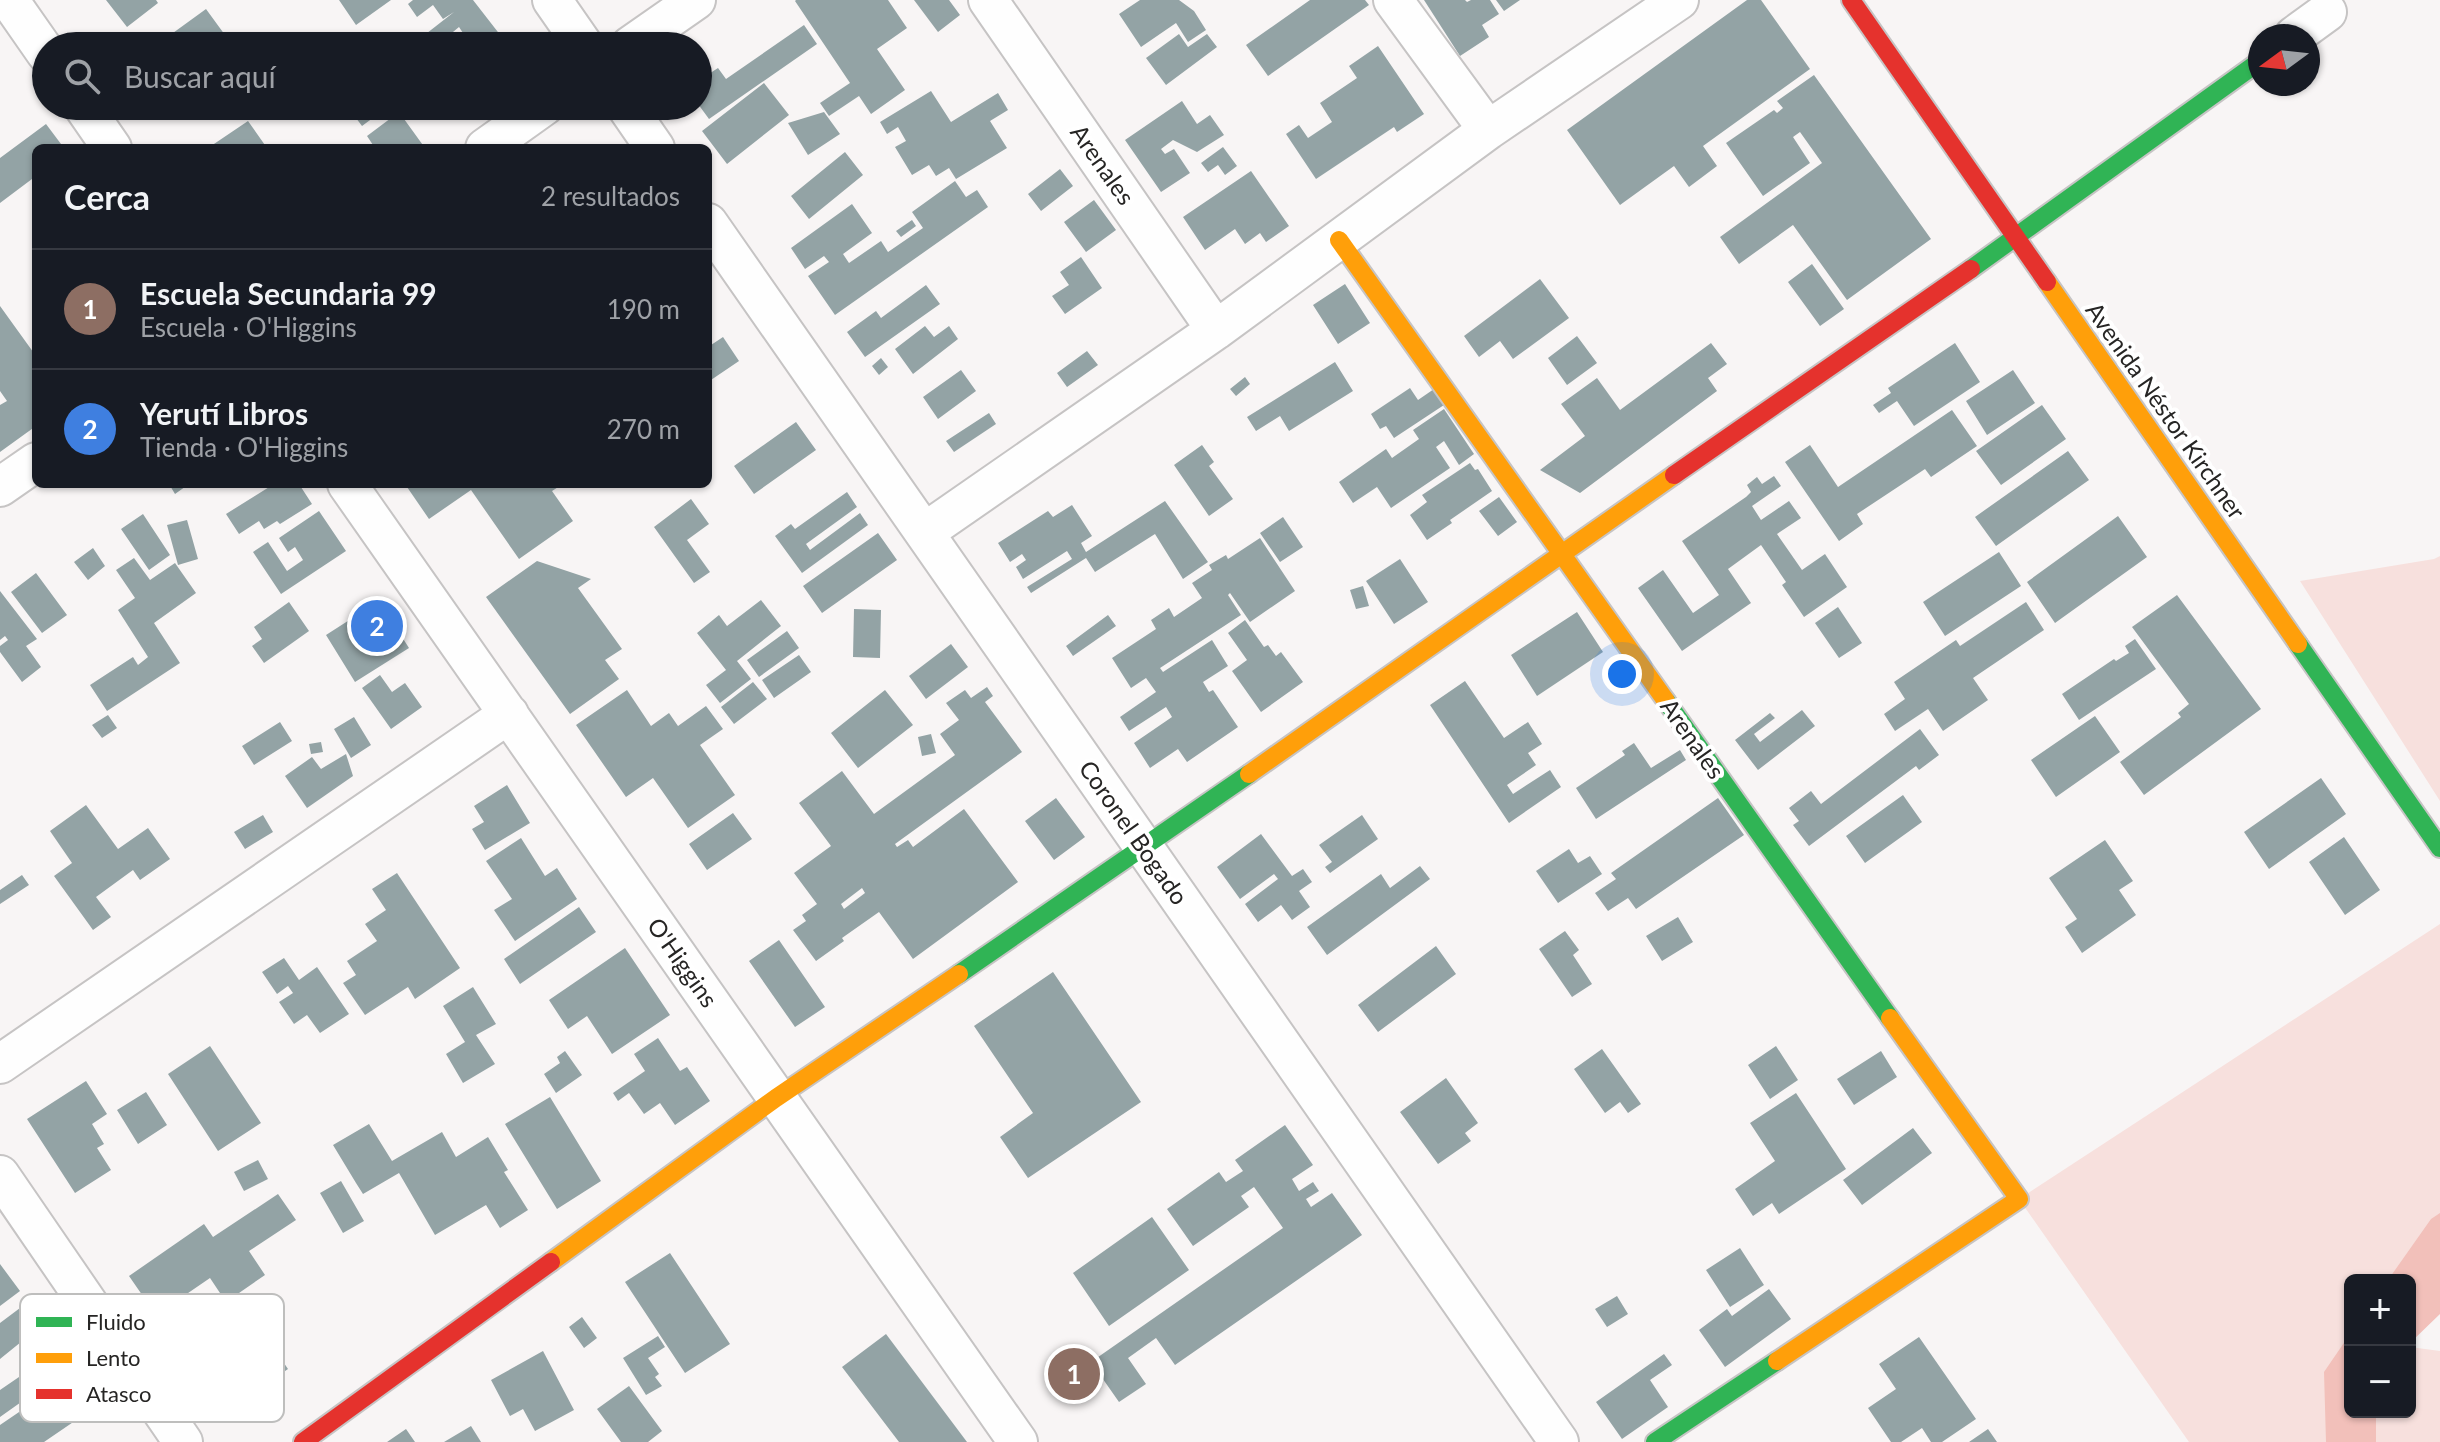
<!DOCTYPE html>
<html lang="es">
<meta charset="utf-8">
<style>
:root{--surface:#171b24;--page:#242831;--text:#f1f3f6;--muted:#9ea1a6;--line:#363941;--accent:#1a73e8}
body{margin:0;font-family:Lato,sans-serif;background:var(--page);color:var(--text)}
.controls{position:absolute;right:24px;bottom:24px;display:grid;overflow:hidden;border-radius:12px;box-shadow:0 2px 6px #0004}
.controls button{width:72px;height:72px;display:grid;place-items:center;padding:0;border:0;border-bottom:2px solid var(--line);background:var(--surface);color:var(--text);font:40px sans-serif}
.compass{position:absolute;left:2248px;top:24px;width:72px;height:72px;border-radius:50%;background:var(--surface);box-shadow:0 2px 6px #0004;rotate:255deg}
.you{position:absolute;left:1622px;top:674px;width:28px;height:28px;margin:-20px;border:6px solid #fff;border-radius:50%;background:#1a73e8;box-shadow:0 0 0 12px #1a73e833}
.badge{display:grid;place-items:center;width:52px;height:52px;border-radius:50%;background:var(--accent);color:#fff;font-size:26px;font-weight:700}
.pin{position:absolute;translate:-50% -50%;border:4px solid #fff;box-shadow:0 2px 8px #0006}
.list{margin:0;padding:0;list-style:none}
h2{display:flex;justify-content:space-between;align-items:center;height:104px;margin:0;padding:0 32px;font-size:34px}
h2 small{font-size:26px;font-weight:400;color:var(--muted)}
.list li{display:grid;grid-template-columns:52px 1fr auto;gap:24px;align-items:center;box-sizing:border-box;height:120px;padding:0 32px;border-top:2px solid var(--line)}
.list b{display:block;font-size:30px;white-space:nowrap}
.list p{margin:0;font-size:26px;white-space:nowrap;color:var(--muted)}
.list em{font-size:26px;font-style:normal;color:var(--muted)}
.icon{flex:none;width:44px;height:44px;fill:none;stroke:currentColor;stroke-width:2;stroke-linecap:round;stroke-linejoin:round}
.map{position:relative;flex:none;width:2440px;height:1442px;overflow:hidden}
.search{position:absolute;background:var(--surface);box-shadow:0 2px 6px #0004;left:32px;top:32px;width:680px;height:88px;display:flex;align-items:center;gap:20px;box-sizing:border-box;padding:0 28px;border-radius:44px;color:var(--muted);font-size:30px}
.panel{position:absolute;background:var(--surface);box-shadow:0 2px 6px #0004;left:32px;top:144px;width:680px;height:344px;border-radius:12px}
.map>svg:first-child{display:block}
.green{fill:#f7e0dd}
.water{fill:#f2c0ba}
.building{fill:#93a3a5;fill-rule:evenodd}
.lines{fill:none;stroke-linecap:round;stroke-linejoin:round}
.street-casing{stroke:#c6c4c4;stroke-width:42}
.fast-casing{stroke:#c6c4c4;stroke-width:22}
.slow-casing{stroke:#c6c4c4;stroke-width:22}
.jam-casing{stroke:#c6c4c4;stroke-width:22}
.street{stroke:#fefefe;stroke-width:38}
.fast{stroke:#30b455;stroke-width:18}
.slow{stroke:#ff9f0a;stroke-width:18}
.jam{stroke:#e5322d;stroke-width:18}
.labels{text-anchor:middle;stroke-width:8;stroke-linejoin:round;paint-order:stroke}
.street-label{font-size:24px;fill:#262524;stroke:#fff}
.key{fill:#fff;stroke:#bebebd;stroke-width:2}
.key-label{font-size:22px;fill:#262524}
</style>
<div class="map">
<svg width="2440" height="1442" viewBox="0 0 2440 1442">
<rect width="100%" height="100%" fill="#f8f5f5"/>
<!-- green -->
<path class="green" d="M2440,556v245l-140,-220 134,-22z
M2440,924v344l-30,12h-60v132h60v-65l30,4v91h-251l-170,-243z"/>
<!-- water -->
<path class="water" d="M2440,1213v101l-30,29v-63h-22l43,-61z
M2350,1334v78h26v30h-50l-2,-70z"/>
<!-- building -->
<path class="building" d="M106,0h50l2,3 -31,24z
M339,0h52l-35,25z
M413,0h60l28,36 -13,10h-41l16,-13 -4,-6 -23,19h-7l-7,-9 32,-25 -11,7 -10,-14 -16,12 -9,-13z
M796,0h92l19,28 -30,21 28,41 -34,24 -12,-18 -30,20 -9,-13 30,-20 -55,-82z
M914,0h35l11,15 -22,17z
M1140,0h39l15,11 12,19 -18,12 -12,-19 -35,24 -22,-33z
M1310,0h55l4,5 -101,71 -22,-31z
M1424,0h41l2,2 4,-2h19l9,14 -17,11 7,12 -29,19z
M1496,0h24l-16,11z
M1747,0h14l49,69 -107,77 14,20 -28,21 -15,-21 -54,39 -53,-75z
M206,9l27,37h-78z
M804,25l13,19 -108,75 -11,-15v-23l20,-13 8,11z
M348,33l9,13h-27z
M1179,34l9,13 19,-13 10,13 -51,38 -20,-27z
M1378,46l46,68 -27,18 -3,-5 -78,52 -30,-45 13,-9 9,13 24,-16 -12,-19 37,-25 -8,-12z
M1814,75l117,164 -84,61 -54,-75 -54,39 -19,-27 102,-74 -22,-31 -7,5 17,26 -47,33 -37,-53 48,-33 3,3 6,-5 -6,-7z
M764,83l25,32 -62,49 -25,-33z
M931,91l20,31 47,-29 10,17 -18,11 17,27 -51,31 -7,-11 -13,8 -7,-11 -17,10 -17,-28 11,-6 -8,-14 -11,7 -7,-12z
M1182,101l15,23 13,-9 14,20 -27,17 -24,-12 -12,9 4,5 9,-5 16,24 -29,19 -36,-52z
M347,106h42l-27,20z
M463,106h12l-12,10 -5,-6z
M399,112l26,36h-50l-8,-12z
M824,112l16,22 -32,21 -20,-32z
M248,121l19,27h-59z
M46,124l18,24h-28v28l-36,27v-45z
M1223,147l14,19 -12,9 -7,-10 -10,7 -7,-9z
M845,152l18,23 -54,44 -18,-23z
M1060,169l13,17 -32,25 -13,-17z
M1251,171l38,55 -23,16 -6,-9 -15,11 -10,-15 -30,21 -22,-33z
M955,181l11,16 11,-7 11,17 -153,108 -27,-39 21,-14 -5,-6 -19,13 -14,-21 61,-44 20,29 -29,21 6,9 32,-22 7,11 35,-24 -11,-16z
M1094,200l22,30 -30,22 -22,-30z
M912,220l4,6 -15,11 -5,-6z
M1081,257l21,31 -37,26 -13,-18 17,-11 -9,-13z
M1812,264l32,45 -24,17 -32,-44z
M1540,279l29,39 -56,41 -13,-18 -21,16 -15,-21z
M1345,284l25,39 -32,21 -25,-39z
M926,285l14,19 -75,53 -18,-25 29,-21 5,7z
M0,306l36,50v70l-36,26v-47l7,-4 -7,-10z
M925,326l9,11 15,-11 9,13 -45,35 -18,-25z
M1577,336l20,27 -30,22 -19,-27z
M723,337l16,24 -31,21v-35z
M1711,343l16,21 -19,14 9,13 -137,102 -40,-23 45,-34 -24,-32 36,-26 23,32z
M1955,343l25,39 -66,44 -17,-25 -18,12 -6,-8 18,-12 -3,-5z
M1087,351l11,14 -31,22 -10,-14z
M881,358l7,9 -9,8 -7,-9z
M1335,362l18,29 -64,40 -9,-15 -24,15 -9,-14z
M961,370l15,21 -38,28 -15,-22z
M2013,370l22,33 -48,32 -21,-34z
M1245,377l5,7 -14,12 -6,-7z
M1410,388l8,12 16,-11 10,16 -50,33 -8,-12 -6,3 -9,-15z
M2042,405l24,34 -65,46 -25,-34z
M1444,409l30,45 -15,11 -15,-24 -8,6 14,21 -59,40 -14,-21 -24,16 -14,-21 47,-33 6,9 27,-19 -6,-9z
M1952,410l25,36 -46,31 -6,-8 -68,45 6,10 -24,17 -54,-79 25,-17 28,42z
M989,413l7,11 -42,28 -8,-11z
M796,422l20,28 -62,44 -20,-28z
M1202,445l12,17 -5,4 24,33 -24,17 -35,-51z
M2068,451l21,29 -93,66 -21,-29z
M1470,463l5,7 3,-1 14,22 -42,29 2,3 -25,17 -17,-25 17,-13 -5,-7z
M1774,476l7,10 -29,20 9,14 28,-19 12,17 -24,16 25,36 23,-16 22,33 -43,30 -22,-32 4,-3 -25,-37 -33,24 23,34 -69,48 -44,-63 25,-18 30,43 26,-18 -37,-54 64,-44 5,-5 -4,-7 10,-8 5,7z
M169,484h20l-14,10z
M274,484h25l13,20 -32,20 -3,-3 -13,8 -5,-8 -20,13 -13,-20z
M412,484h151l-11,7 21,30 -54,38 -48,-69 -42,29 -22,-32z
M847,492l10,15 -51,37 4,6 50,-37 8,12 -66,48 -27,-37 16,-12 4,5z
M1499,497l18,25 -19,14 -19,-25z
M691,499l18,25 -22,16 23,32 -16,11 -40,-56z
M1165,501l43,61 -25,17 -28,-45 -60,38 -9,-14 -55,35 -4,-6 45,-28 -5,-8 -44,28 -7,-12 10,-7 -4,-6 -12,8 -12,-19 50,-32 5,6 19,-12 20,31 -11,7 5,9z
M319,511l27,40 -65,43 -28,-42 15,-10 19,29 16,-11 -8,-13 -7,5 -9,-14z
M143,514l27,41 -21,15 -28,-41z
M2118,516l29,41 -92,66 -28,-41z
M1283,517l20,30 -23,15 -20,-29z
M187,520l11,39 -20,6 -11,-40z
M878,533l19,27 -75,53 -19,-27z
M1260,538l35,53 -45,31 -20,-29 -2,2 13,20 -81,53 3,4 49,-32 16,26 -25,16 6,10 4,-2 25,37 -51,35 -9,-13 -28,19 -16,-25 38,-26 -6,-10 -37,24 -9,-14 36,-25 -10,-14 -15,10 -19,-30 44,-29 -5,-9 18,-12 5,9 28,-19 -10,-15 20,-13 -3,-5 17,-10 2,4z
M93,548l12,18 -17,14 -14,-18z
M1999,552l22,34 -76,50 -22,-34z
M134,558l16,22 25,-17 21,30 -42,30 26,40 -73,48 -17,-26 43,-28 5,8 10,-8 -30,-47 17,-12 -19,-28z
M1400,559l28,43 -34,22 -28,-43z
M537,561l54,18 -13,9 44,61 -17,11 14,19 -49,35 -84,-117z
M36,573l31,42 -25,18 -31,-41z
M1363,586l6,20 -13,3 -6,-19z
M0,591l37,48 -11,7 15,21 -19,15 -22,-30v-6l8,-6 -3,-4 -5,4z
M2177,595l84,114 -117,86 -24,-33 61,-45 -3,-4 11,-9 -57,-77z
M761,600l20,26 -44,35 14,18 -31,24 -14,-18 20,-15 -29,-37 22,-18 8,11z
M379,601l30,47 -54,34 -29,-47z
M289,602l20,29 -45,32 -12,-17 10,-7 -8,-12z
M2026,602l18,28 -71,48 15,22 -45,31 -15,-22 -33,22 -11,-17 21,-15 -11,-17 62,-42 4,6z
M1838,607l24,36 -23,15 -24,-35z
M854,609l27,1 -1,48 -27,-1z
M1577,612l26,40 -66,44 -26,-41z
M1108,615l8,11 -43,30 -7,-10z
M1245,620l19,27 4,-2 8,11 5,-4 22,30 -42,30 -29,-41 15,-11 -19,-27z
M787,631l12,17 -40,29 -12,-17z
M2135,639l21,30 -77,51 -17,-26 52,-35 2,2 13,-8 -4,-7z
M951,644l17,23 -42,32 -17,-23z
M799,655l12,17 -37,26 -12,-18z
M380,675l12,17 13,-9 17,24 -31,22 -29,-41z
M1465,681l39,57 24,-16 14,22 -14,9 8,12 -29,20 6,9 37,-24 11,17 -52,36 -79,-118z
M753,682l14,17 -33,25 -13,-17z
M987,687l6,9 -8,6 37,50 -127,92 2,3 11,-7 5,7 51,-38 54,73 -105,77 -34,-47 -37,26 2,3 -28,20 -23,-31 13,-9 -4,-6 15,-11 -23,-31 37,-27 -32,-43 43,-32 32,43 81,-59 -15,-21 19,-14 -13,-17 19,-13 6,8zM862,888l3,5 -21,16 -3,-5z
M627,690l24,36 18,-13 9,13 28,-20 17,23 -23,16 35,50 -47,33 -35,-50 -27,19 -50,-72z
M885,690l28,35 -55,43 -27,-35z
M1802,710l13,16 -57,44 -23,-30 35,-27 5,5 -21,16 6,8z
M108,715l9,13 -15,10 -10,-13z
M2095,716l25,36 -64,45 -25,-37z
M354,717l17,28 -20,13 -17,-29z
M280,722l12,19 -38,24 -12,-19z
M1920,729l19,26 -20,15 -3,-4 -107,80 -16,-21 6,-4 -10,-13 22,-17 10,13z
M931,734l5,19 -14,3 -4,-19z
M321,742l2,10 -12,2 -2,-10z
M1634,743l17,25 29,-18 6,10 -90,59 -20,-31 49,-33 -3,-4z
M346,754l7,22 -46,32 -22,-32 27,-19 9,12z
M2321,778l25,36 -77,55 -25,-37z
M507,785l23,38 -45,27 -13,-21 12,-7 -10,-16z
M1903,795l19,27 -57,41 -19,-27z
M1056,798l29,39 -31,23 -29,-39z
M1718,798l26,37 -108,74 -8,-11 -20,13 -13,-18 21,-14 -5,-6z
M86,805l32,44 30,-21 22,31 -30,21 -7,-10 -37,27 15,20 -18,13 -39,-54 18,-13 -22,-32z
M733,813l19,26 -45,31 -18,-26z
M263,815l10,17 -28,17 -11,-17z
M1362,815l16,24 -48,34 -5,-6 7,-5 -13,-17z
M1261,834l31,42 11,-7 9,13 -13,9 11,16 -18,13 -11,-15 -23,17 -13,-18 33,-25 -4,-5 -34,25 -23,-32z
M2344,837l36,53 -35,25 -36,-53z
M521,838l24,38 12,-8 20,31 -62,42 -21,-31 18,-11 -26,-38z
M2105,840l28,41 -14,9 17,25 -54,38 -17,-26 12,-8 -28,-41z
M1569,849l9,14 12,-7 12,18 -44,29 -22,-32z
M1420,866l10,13 -103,76 -20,-28 74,-53 9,14z
M397,873l63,95 -45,31 -7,-12 -43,28 -22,-32 13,-8 -9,-14 30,-20 -12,-17 21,-14 -14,-21z
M22,875l7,10 -29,19v-14z
M579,907l17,25 -76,52 -16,-25z
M1678,917l15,25 -31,19 -16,-25z
M1565,931l14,19 -6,5 19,29 -20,13 -33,-48z
M779,940l46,67 -30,20 -46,-66z
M1436,946l20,28 -78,58 -20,-27z
M625,948l45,67 -58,39 -25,-38 -19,13 -19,-29z
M284,958l15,22 18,-13 32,47 -29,19 -13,-18 -13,9 -15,-22 14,-9 -5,-7 -11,8 -15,-22z
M1053,972l88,130 -113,76 -28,-41 33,-24 -59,-87z
M473,987l23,37 -20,11 19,29 -32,19 -17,-29 19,-12 -22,-36z
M658,1038l22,33 7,-4 23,34 -35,24 -15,-22 -16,11 -15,-21 -11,8 -5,-8 32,-22 -11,-17z
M210,1046l51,77 -43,28 -50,-77z
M1776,1046l22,34 -28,19 -22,-34z
M1602,1049l39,55 -13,9 -8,-11 -15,11 -31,-44z
M565,1051l17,24 -26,18 -12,-19 16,-11 -3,-6z
M1881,1051l16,26 -43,28 -17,-26z
M1446,1078l32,45 -13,10 6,8 -33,23 -38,-52z
M86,1081l21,33 -15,10 12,20 -7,4 14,22 -36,23 -48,-74z
M146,1092l21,33 -29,19 -21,-34z
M1796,1093l50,76 -67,45 -7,-11 -19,13 -18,-27 40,-28 -25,-38z
M550,1097l51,84 -44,28 -52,-85z
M369,1124l23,37 50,-29 14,25 32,-20 20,33 -4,2 24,38 -28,18 -14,-23 -51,30 -36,-62 -36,21 -7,-11 -23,-38z
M1285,1125l28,40 -21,14 7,12 14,-9 6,9 -13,8 5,8 21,-14 30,42 -187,130 -19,-27 -28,20 18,26 -27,18 -28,-40 192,-134 -29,-41 -13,9 8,11 -56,39 -26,-37 52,-37 7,10 17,-11 -8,-11z
M1913,1128l19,25 -70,52 -19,-25z
M258,1160l10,19 -24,12 -10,-19z
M341,1181l23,40 -21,12 -23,-40z
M278,1194l18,26 -47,31 16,24 -39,27 -16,-24 -54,37 -27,-39 75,-52 9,13z
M1152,1217l37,53 -80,56 -36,-53z
M1740,1248l24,37 -34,22 -24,-37z
M670,1253l60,91 -45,29 -60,-91z
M0,1264l20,27 -20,15z
M1769,1289l22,30 -66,48 -26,-37 28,-21 5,7z
M1617,1296l11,18 -21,13 -12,-18z
M20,1308l17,21 -37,30v-36z
M582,1317l15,21 -13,10 -15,-21z
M233,1333l17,25 21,-14 17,25 -38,26 -17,-26 -26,18 -17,-25z
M886,1334l81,108h-68l-57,-75z
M658,1336l7,11 -17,11 11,16 -4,3 7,9 -16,9 -23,-37z
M1919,1337l57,82 -34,23h-11l-9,-14 -21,14h-10l-23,-34 28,-19 -17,-25z
M52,1338l20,28 -72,51v-27l38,-26 -8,-11z
M543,1351l31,59 -39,21 -12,-22 -13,7 -19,-36z
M1664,1354l8,11 -22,15 18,27 -46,32 -26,-37z
M629,1386l33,45 -14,11h-27l-24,-33z
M67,1387l18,27 -41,28h-44v-17l47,-32 3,5z
M471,1426l10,16h-37z
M406,1429l9,13h-28z
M1988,1429l9,13h-28z"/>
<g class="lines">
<defs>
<path id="street" d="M9,0l37,53
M552,0l32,46
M988,0l228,330
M1393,0l95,130
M2294,36l33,-24
M630,46l66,-46
M83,106l29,42
M626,106l29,42
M485,148l59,-42
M708,223l851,1219
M347,484l671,958
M0,487l36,-25
M925,532l291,-202 272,-200 191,-130
M0,1064l509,-350
M0,1175l183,267"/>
<path id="fast" d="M1971,269l289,-208
M2298,644l142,204
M1666,701l224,317
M959,974l290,-200
M1655,1442l122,-81"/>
<path id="slow" d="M1339,240l327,461
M2047,282l251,362
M1249,774l425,-299
M551,1262l225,-164 183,-124
M1777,1361l242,-162 -129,-181"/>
<path id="jam" d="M1851,0l196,282
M1674,475l297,-206
M303,1442l248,-180"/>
</defs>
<!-- street casing -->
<use href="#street" class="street-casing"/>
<!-- fast casing -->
<use href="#fast" class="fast-casing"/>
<!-- slow casing -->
<use href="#slow" class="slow-casing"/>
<!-- jam casing -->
<use href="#jam" class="jam-casing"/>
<!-- street -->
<use href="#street" class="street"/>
<!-- fast -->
<use href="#fast" class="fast"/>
<!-- slow -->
<use href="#slow" class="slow"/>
<!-- jam -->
<use href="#jam" class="jam"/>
</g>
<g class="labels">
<!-- street labels -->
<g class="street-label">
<text transform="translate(1102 165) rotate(55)" y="8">Arenales</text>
<text transform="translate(2165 411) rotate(55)" y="8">Avenida Néstor Kirchner</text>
<text transform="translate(1692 739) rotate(55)" y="8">Arenales</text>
<text transform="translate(1133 833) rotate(55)" y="8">Coronel Bogado</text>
<text transform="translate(682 963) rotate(55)" y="8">O'Higgins</text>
</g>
</g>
<!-- legend -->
<rect x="20" y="1294" width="264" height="128" rx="12" class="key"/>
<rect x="36" y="1317" width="36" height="10" fill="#30b455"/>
<rect x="36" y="1353" width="36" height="10" fill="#ff9f0a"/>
<rect x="36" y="1389" width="36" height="10" fill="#e5322d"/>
<g class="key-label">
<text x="86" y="1330">Fluido</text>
<text x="86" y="1366">Lento</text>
<text x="86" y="1402">Atasco</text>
</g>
</svg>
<div class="controls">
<button>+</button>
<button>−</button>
</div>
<svg class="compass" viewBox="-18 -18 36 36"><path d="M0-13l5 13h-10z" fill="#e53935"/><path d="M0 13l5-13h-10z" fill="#9ea1a6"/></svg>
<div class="you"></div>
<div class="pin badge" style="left:1074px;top:1374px;background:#8d6e63">1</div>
<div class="pin badge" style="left:377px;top:626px;background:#3f7fe0">2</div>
<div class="search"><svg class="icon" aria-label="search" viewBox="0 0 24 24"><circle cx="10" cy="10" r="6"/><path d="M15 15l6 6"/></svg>Buscar aquí</div>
<section class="panel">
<h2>Cerca<small>2 resultados</small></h2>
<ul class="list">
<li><span class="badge" style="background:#8d6e63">1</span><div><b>Escuela Secundaria 99</b><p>Escuela · O'Higgins</p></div><em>190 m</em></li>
<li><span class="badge" style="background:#3f7fe0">2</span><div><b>Yerutí Libros</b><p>Tienda · O'Higgins</p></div><em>270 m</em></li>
</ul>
</section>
</div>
